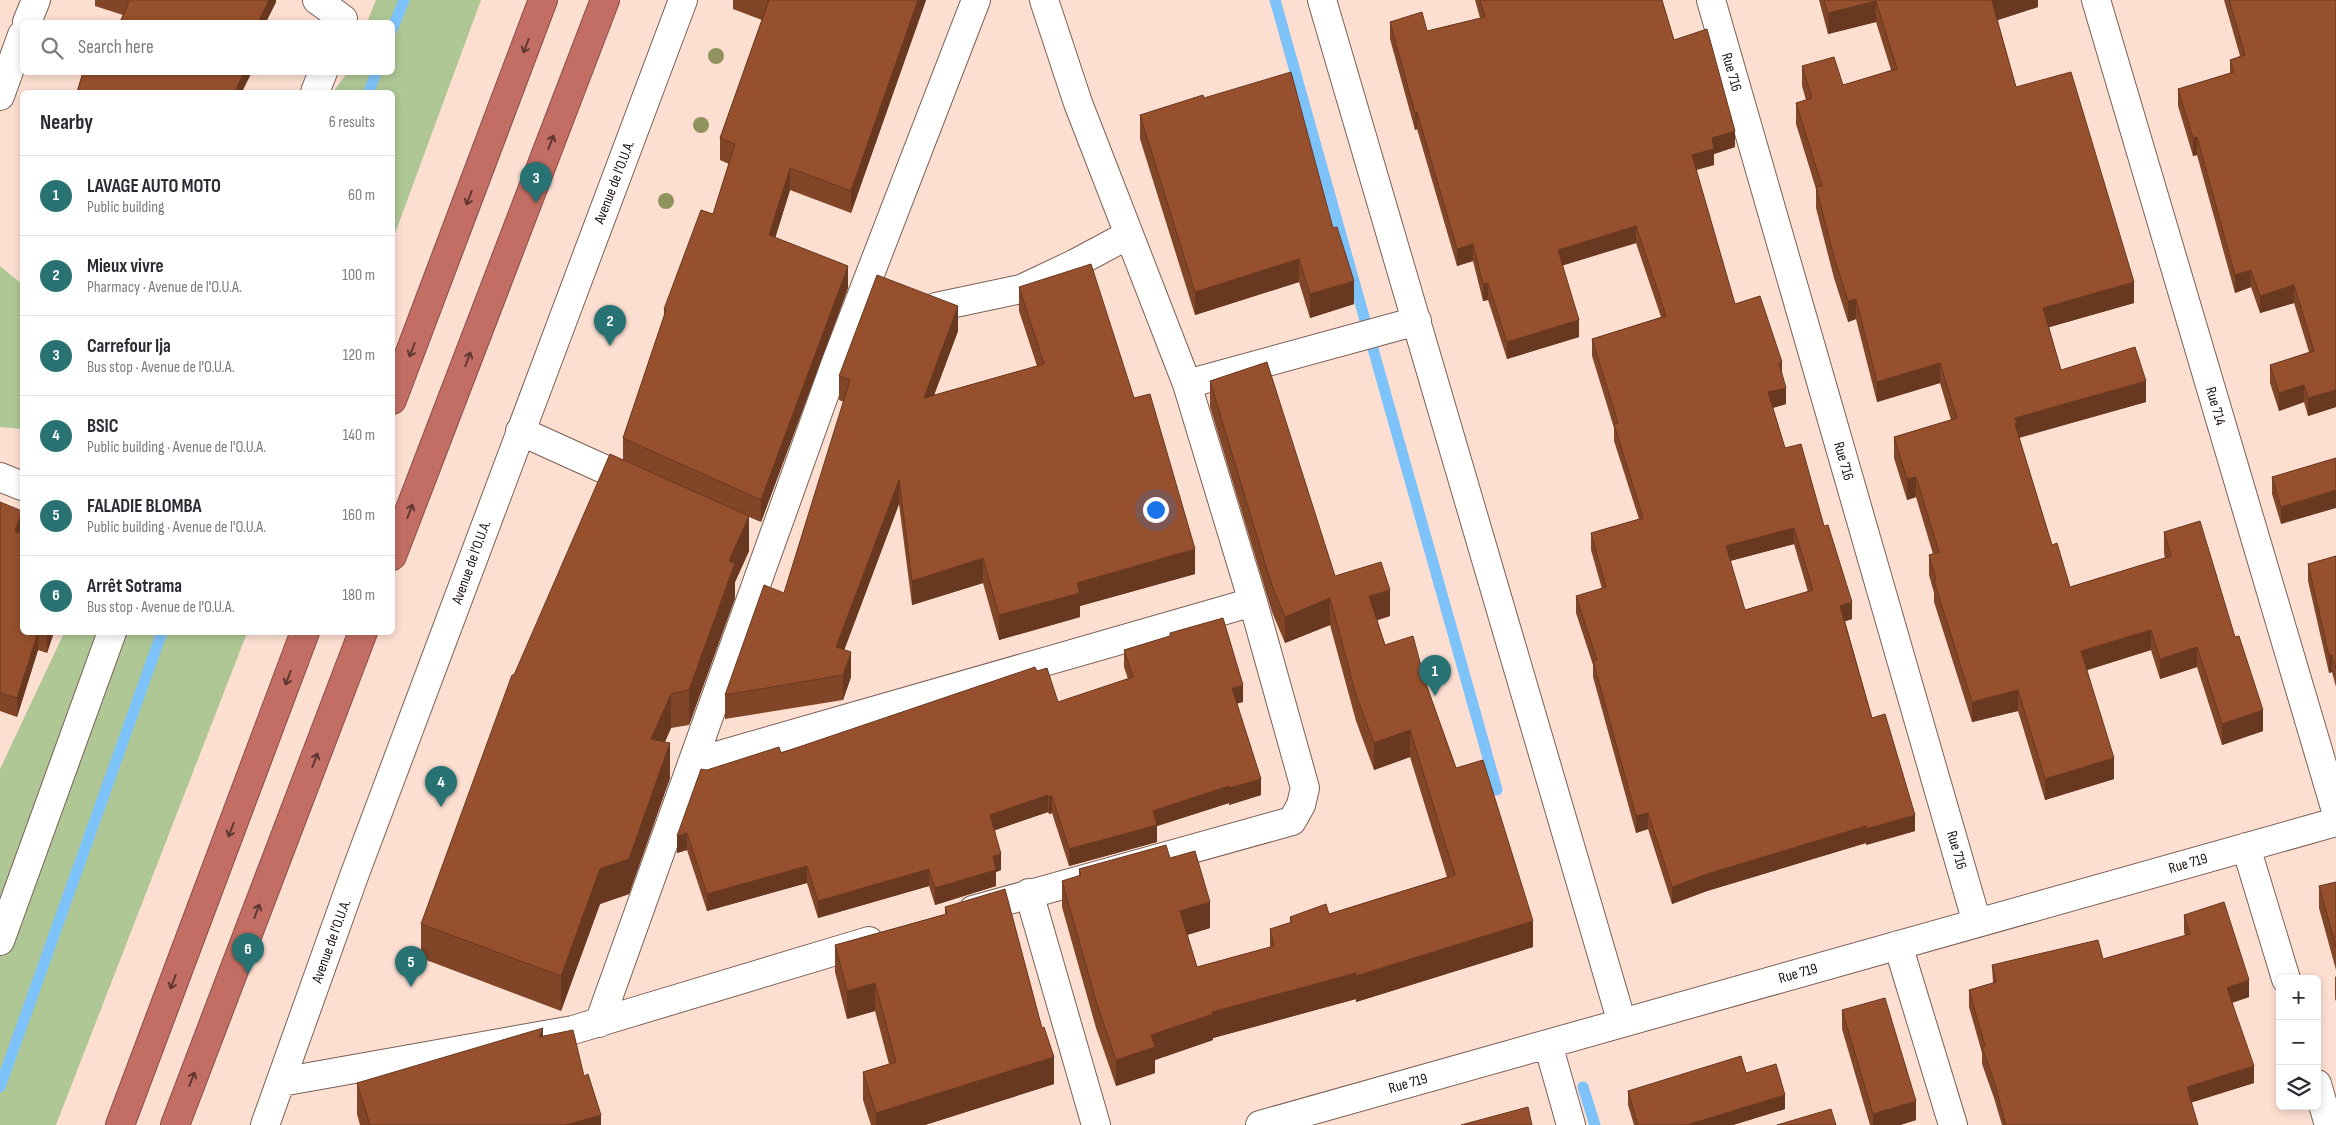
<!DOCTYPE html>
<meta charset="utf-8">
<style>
:root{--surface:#fff;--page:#f7f7f7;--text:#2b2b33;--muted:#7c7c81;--line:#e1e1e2;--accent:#287273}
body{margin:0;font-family:"Sofia Sans Condensed",sans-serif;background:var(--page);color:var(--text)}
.controls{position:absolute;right:15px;bottom:15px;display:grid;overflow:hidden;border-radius:8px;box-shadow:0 2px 8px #0003}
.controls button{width:45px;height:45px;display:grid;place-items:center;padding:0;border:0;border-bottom:1px solid var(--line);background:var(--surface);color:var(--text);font:25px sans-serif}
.you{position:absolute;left:1155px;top:509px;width:18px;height:18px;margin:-12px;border:4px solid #fff;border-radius:50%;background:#1a73e8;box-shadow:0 0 0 8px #1a73e833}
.badge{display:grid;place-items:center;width:32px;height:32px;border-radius:50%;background:var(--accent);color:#fff;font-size:16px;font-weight:700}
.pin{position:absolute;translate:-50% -41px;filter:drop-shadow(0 1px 2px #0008)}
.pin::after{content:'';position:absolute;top:26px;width:18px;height:15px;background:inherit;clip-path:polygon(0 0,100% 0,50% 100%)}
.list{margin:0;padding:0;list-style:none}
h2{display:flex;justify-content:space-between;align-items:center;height:65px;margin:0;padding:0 20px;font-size:21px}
h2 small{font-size:16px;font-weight:400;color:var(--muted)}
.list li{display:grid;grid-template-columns:32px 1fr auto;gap:15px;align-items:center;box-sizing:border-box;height:80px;padding:0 20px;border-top:1px solid var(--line)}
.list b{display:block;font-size:19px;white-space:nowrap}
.list p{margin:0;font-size:16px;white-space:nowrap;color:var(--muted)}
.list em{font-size:16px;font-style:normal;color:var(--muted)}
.icon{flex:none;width:28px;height:28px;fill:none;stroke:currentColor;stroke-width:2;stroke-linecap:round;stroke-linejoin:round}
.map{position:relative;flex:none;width:2336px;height:1125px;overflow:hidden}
.search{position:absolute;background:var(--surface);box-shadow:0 2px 8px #0003;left:20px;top:20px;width:375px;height:55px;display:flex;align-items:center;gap:12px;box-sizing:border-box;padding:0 18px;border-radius:8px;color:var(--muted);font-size:19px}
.panel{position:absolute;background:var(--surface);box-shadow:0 2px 8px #0003;left:20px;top:90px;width:375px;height:545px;border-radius:8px}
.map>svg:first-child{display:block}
.green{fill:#afc795}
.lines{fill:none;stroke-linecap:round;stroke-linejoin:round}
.stream{stroke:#7ec2fa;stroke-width:11}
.minor-casing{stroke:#7a6055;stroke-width:30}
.highway-casing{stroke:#884e46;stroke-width:30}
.minor{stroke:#fff;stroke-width:28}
.highway{stroke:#c36e64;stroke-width:28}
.tree{fill:#90935e}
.wall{fill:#814527;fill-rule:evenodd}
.shaded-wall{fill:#693820}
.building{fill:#96502d;stroke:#693820;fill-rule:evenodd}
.oneway{stroke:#5e3730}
.labels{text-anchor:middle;stroke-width:5;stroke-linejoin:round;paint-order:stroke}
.street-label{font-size:15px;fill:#1b120d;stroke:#fff}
</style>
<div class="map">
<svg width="2336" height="1125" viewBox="0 0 2336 1125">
<rect width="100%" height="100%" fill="#fddfd2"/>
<!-- green -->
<path class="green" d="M376,0h105l-88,239 -1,-147h-59l14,-19 45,-1v-50h-25z
M0,266l22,18v145l-22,-2z
M64,633h183l-191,492h-56v-356z"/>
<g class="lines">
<!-- stream -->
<path class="stream" d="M1275,0l222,790
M392,30l12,-30
M369,92l7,-20
M0,1087l162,-455
M1583,1087l12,38"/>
<defs>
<path id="minor" d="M317,0l26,19
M1322,0l300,1023
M1711,0l266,923
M2096,0l240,811
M27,22l9,-22
M315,92l8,-20
M0,96l22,-61
M936,307l85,-18 53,-25 54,-29
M1187,384l230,-63
M520,431l117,53
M0,477l22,9
M692,763l561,-161
M2246,847l40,132
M1029,893l67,232
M973,910l319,-89 9,-16 4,-17 -52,-186 -66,-218 -109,-281 -34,-103
M0,941l112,-309
M1898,945l55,180
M599,1023l237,-661 140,-362
M1548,1044l23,81
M281,1082l292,-52 296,-89
M2317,1084l12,41
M265,1125l89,-249 329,-876
M1260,1125l1076,-303"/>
<path id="highway" d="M392,400l151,-400
M392,556l213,-556
M120,1125l185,-493
M175,1125l188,-493"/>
</defs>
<!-- minor casing -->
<use href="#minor" class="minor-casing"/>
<!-- highway casing -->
<use href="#highway" class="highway-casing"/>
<!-- minor -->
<use href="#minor" class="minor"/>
<!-- highway -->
<use href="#highway" class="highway"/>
</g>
<!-- trees -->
<g class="tree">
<circle cx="716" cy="56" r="8"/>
<circle cx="701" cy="125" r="8"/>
<circle cx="666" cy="201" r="8"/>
</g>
<!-- wall -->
<path class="wall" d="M95,0h181v2l-10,20h-146l3,-7 -28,-9z
M733,0h193l-75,213 -61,-23 -15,48 73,50 -87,234 -12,-5v34l-14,31v16l-46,127 -18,3 -6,14 5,36 -41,116 -29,10 -39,107 -140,-53v-34l93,-249 109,-215v-22l41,-121v-8l49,-95 16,-50 -9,-4v-22l42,-118 -29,-11z
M1475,0h187l12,40 61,107 -21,7v11l-18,5 39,134 47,70 4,30 -13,4 12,40 39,78 28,93 -7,2 27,97 43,113 -49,14v-2l-159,48 -35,13 -24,-75 -12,4 -43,-156v-12l-17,-52v-17l26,-7 -11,-39v-17l48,-14 -25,-78v-13l-22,-72v-17l69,-22 -25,-74 -74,22 17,72 -72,22 -19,-59 -5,1 -10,-40 -16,5 -40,-137 -2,1 -25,-91v-17l37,9 53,-13zM1794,544l14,48 -63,18 -15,-49z
M1819,0h219v7l-41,13 19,67 118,216 -85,24 12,43 85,32 -127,36 33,107 18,42 95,-29 -1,-5v-21l99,199 -41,14 -25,-78 -37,12 -9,-29 -64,20 27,109 -69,21 -27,-89 -46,11 -38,-120v-9l-5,-18v-20l4,-1 -17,-57 -9,3 -13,-42v-21l57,-17 -11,-37 -63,19 -21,-83 -8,3 -14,-44 -18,-70v-19l-20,-65v-21l10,-3 -4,-14v-20l41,19 48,-15 -15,-48 -48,12z
M2224,0h112v407l-28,9 -4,-14 -25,9 -9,-28v-18l39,-13 -15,-49 -34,10 -9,-26 -16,6 -38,-138 -4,1 -15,-50v-17l52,-16v-13l10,-4z
M1204,98l150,206 -44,14 -11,-36 -104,33 -55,-176v-24z
M22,219v20l-1,-1v-16z
M1019,287l115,111 61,176 -115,32v11l-81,23 -16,-57 -71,22 -13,-101 -55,146 7,27 -8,23 -118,19v-24l59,-102 60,-191 -5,-2v-24l119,-45 -24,64 103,-29 -18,-55z
M1210,381l125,195 55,40 -13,4 8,25 40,36 31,87 77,179 -177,55v-3l-143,39v2l-58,20v13l-39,13 -20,-58 -34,-121v-26l17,-5v-7l91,-11 40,70 -23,7 10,32 73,-20v-18l20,-6v-6l39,-3 118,-37 -37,-120 -36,13 -18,-49 -26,-96 -45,18 -13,-31 -62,-205z
M2336,458l-55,66 -9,-30v-17z
M0,502l21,31 1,99h32l-7,21 -9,-3 -21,67 -17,-6z
M2336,556v131l-4,-15 -3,1 -21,-92v-17z
M1170,633l73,69 -6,1 24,92 -32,10v-2l-72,23v16l-88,24 -17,-53 -3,1 -1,-2 -53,18 6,40 -5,2v14l-61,19 -6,-19 -111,32 -11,-35 -100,28 -20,-61 -10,3 30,-83 74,-17 256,-82 21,31 70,-23 -4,-12v-17l46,-14z
M2336,882v88l-17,-62v-22z
M945,907l109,177 -129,41h-54l-8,-25v-28l26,-8 -14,-53 -28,8 -12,-47v-27l110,-31z
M2184,915l65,82 -17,6 22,80 -63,19 7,23h-196l-8,-27 -12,-34v-11l-13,-46v-17l24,-7 -1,-18 111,-6 82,-23 -1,-4z
M2336,976v25l-1,-2v-22z
M1842,1010l74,110 -16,5h-30l-28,-96z
M543,1036l41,40 17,49h-241l-3,-11v-31z
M1746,1073l39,36 -52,16h-99l-6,-20v-14z"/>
<!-- shaded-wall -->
<path class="shaded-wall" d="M269,0h7v2l-10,20h-8z
M918,0h8l-75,213v-22z
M1995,0h43v7l-46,15v-21z
M1876,1v21l-48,12v-21z
M244,72h8l-10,20 -6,-3z
M1417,112v17l-2,1v-17z
M1735,131v16l-21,7v11l-22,6v-16l20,-17z
M2197,137v18l-4,1v-18z
M790,168v22l-21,68v-23z
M1636,226v17l-78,24v-17z
M1473,244v17l-16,5v-17z
M1299,259v23l-104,33v-23z
M848,266v22l-87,234v-22z
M2251,270v17l-16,6v-18z
M1354,281v23l-44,14v-24z
M2134,282v21l-91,26v-21z
M1488,283v17l-5,1v-17z
M2294,285v18l-34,10v-17z
M1856,299v20l-8,3v-21z
M958,306v25l-34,91v-24z
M1579,320v17l-72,22v-17z
M1782,362v16l-3,-15z
M1940,363v20l-63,19v-20z
M2146,381v21l-129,36 -2,-14v-6z
M2304,385v17l-25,9v-18z
M1786,388v16l-18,5v-17z
M2336,390v17l-28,9v-18z
M1916,477v20l-9,3v-21z
M899,480v24l-63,168v-25z
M2336,490v18l-55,16v-17z
M22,511v19l-7,19v-18z
M749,516v35l-14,31v16l-46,127v-35l40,-129z
M1794,528v16l-68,18v-16z
M1195,549v25l-115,32v11l-81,23v-25l78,-32z
M983,558v25l-71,22v-24z
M1390,590v26l-21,7v-27z
M1330,598v27l-45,18v-26z
M1852,602v17l-12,4v-17z
M2151,630v20l-70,22v-21z
M38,632v18l-21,67v-19z
M47,632h7l-7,21z
M2197,647v20l-37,12v-20z
M851,652v25l-8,23v-25z
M2332,655v17l-3,1v-17z
M1243,685v17l-11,3v-17z
M2018,690v21l-46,11v-20z
M671,694v34l-20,45v-34z
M2263,710v21l-41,14v-21z
M1410,730v27l-36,13v-27z
M670,743v35l-41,116 -29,10 -39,107v-35l39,-107z
M2114,758v21l-69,21v-21z
M1261,779v16l-32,10v-17z
M1229,786v17l-72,23v16l-88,24v-17l84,-38z
M1048,795v17l-58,20v-17z
M1052,796v17l-3,1v-17z
M1648,813v16l-12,4v-17z
M1915,815v16l-49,14v-16z
M1866,826v17l-159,48 -35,13v-17l35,-13z
M687,833v17l-10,3v-17z
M1001,854v16l-5,2v14l-61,19v-17l58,-32z
M807,866v17l-100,28v-17z
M929,869v17l-111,32v-17z
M1210,902v26l-30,9v-26z
M1533,921v26l-177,55v-26z
M1356,973v26l-143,39v2l-58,20v13l-39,13v-26l35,-25 61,-23z
M2249,980v17l-22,7v-16z
M875,983v28l-28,8v-28z
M543,1028v31l-4,-22z
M1054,1057v27l-129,41h-49v-12z
M2254,1066v17l-67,21v-17z
M1785,1095v14l-52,16h-47z
M1916,1101v19l-16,5h-27v-11z
M601,1115v10h-35z"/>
<!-- building -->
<path class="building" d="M125,0h144l-11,22h-138l9,-20z
M767,0h151l-67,191 -61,-23 -21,67 79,31 -87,234 -138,-62 43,-128 -2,-1 37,-99 12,4 22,-70 -15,-6 49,-138z
M1480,0h182l12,40 33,-11 28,102 -23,7 2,11 -22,6 43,149 25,-8 22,66 -3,1 7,25 -18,4 17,56 16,-4 23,82 4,-1 24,77 -12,4 32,112 13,-4 30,101 -49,14v-3l-159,48 -35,13 -24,-74 -12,3 -43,-155 4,-1 -21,-64 30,-9 -15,-54 52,-15 -29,-94 4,-1 -26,-84 74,-23 -30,-90 -78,24 21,70 -72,22 -19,-59 -5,1 -10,-40 -16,5 -40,-137 -2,1 -25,-91 32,-10 5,19 58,-14zM1794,528l19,62 -68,20 -19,-64z
M1824,0h171l-3,1 24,86 55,-15 63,210 -91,26 18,62 74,-23 11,34 -131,37 2,5 -2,1 37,121 5,-2 13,44 101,-31 -7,-24 36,-11 35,116 4,-1 24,74 -41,14 -25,-77 -37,12 -9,-29 -70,21 33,107 -69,21 -27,-89 -46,12 -38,-121 2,-1 -7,-25 10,-3 -23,-75 -9,2 -13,-42 63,-19 -17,-55 -63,19 -21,-83 -8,2 -14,-44 -18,-70 6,-1 -26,-83 16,-5 -10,-32 32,-9 9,28 54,-16 -21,-68 -48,12z
M2229,0h107v390l-28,8 -4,-13 -25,8 -9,-28 44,-14 -20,-66 -34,11 -9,-26 -16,5 -38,-138 -4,1 -15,-49 56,-17 -4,-12 15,-5z
M83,72h161l-8,17 9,3h-168z
M1291,72l42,156 4,-1 17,54 -44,13 -11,-35 -104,33 -55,-177 63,-20 1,3z
M1091,264l43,134 16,-4 45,155 -118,34 3,10 -81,22 -16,-57 -71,23 -13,-101 -63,167 15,5 -8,23 -118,20 39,-110 20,8 66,-213 -11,-4 38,-101 81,31 -34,92 120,-34 -25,-77z
M1267,362l68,214 46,-14 9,28 -21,6 16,49 28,-9 12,45 31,87 27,-8 50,161 -177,55v-3l-144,39 1,2 -62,21 4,12 -39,13 -20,-59 -34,-120 19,-6 -2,-6 87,-24 4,13 25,-7 15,51 -30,9 17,56 77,-21 -4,-17 22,-7 -2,-5 36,-13 3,10 126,-39 -45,-145 -36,13 -18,-48 -26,-97 -45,19 -13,-31 -62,-205z
M610,454l139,62 -20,45 6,2 -46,127 -18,4 -20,45 19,4 -41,116 -29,10 -39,107 -140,-52 91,-249h2z
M2336,458v32l-55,17 -9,-30z
M0,502l22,9 -7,20 7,3v98h16l-21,66 -17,-5z
M2336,556v113l-4,-14 -3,1 -21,-92z
M1223,618l20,67 -11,3 29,91 -32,9v-2l-76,25 4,14 -88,24 -17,-53 -3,1 -1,-2 -58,20 11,39 -8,2 3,14 -61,18 -6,-19 -111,32 -11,-35 -100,28 -20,-61 -10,3 24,-67 6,1 72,-23 2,6 254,-86 2,4 10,-3 11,34 75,-25 -9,-27 46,-14v-3z
M2336,882v65l-17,-61z
M1005,889l37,139 2,-1 10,30 -178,56 -13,-41 33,-10 -21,-79 -28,8 -12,-46 112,-31 -2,-7z
M2224,902l25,78 -22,8 27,78 -67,21 11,38h-192l-12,-44 -12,-34 3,-1 -16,-56 27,-8 -4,-17 106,-25 5,19 87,-25 -6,-19z
M1885,998l31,103 -43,13 -31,-104z
M543,1028l-4,9 34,-7 11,46 4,-2 13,41 -35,10h-196l-13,-42z
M1741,1056l5,17 30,-9 9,31 -98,30h-49l-10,-34z
M1528,1107l4,18h-71z
M1831,1109l5,16h-59z"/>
<!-- one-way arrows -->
<defs><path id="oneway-shaft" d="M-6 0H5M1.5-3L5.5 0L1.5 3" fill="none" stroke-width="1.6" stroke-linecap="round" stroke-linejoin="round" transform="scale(1.25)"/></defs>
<g class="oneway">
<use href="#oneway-shaft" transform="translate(526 46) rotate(111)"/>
<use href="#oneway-shaft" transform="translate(551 142) rotate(-69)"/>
<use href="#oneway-shaft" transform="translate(469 198) rotate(111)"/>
<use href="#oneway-shaft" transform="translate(412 350) rotate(111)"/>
<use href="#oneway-shaft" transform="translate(468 359) rotate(-69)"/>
<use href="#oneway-shaft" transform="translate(410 511) rotate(-69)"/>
<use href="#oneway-shaft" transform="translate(288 678) rotate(111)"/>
<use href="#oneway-shaft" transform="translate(315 760) rotate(-69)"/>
<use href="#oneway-shaft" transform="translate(231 830) rotate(111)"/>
<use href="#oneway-shaft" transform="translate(257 911) rotate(-69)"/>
<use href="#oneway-shaft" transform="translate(173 982) rotate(111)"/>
<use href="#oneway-shaft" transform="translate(192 1079) rotate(-69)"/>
</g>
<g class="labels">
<!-- street labels -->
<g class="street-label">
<text transform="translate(1732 72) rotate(74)" y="5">Rue 716</text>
<text transform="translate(614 182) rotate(-69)" y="5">Avenue de l'O.U.A.</text>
<text transform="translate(2216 406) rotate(74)" y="5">Rue 714</text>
<text transform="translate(1844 461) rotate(74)" y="5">Rue 716</text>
<text transform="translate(471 562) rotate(-70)" y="5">Avenue de l'O.U.A.</text>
<text transform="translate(1957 850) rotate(74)" y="5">Rue 716</text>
<text transform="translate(2188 863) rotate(-16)" y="5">Rue 719</text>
<text transform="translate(331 941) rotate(-70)" y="5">Avenue de l'O.U.A.</text>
<text transform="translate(1798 973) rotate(-16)" y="5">Rue 719</text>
<text transform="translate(1408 1083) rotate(-16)" y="5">Rue 719</text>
</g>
</g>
</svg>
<div class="controls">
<button>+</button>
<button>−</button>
<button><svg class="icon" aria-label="layers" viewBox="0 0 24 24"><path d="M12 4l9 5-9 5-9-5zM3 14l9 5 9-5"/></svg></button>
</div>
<div class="you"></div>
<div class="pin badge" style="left:1435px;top:696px">1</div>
<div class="pin badge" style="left:610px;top:346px">2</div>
<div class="pin badge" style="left:536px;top:203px">3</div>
<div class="pin badge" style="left:441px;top:807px">4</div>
<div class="pin badge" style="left:411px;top:987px">5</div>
<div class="pin badge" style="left:248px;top:974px">6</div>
<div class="search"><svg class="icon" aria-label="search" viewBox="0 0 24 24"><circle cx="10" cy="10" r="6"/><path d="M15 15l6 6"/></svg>Search here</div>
<section class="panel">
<h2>Nearby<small>6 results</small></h2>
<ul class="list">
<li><span class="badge">1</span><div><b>LAVAGE AUTO MOTO</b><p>Public building</p></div><em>60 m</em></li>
<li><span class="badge">2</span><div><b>Mieux vivre</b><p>Pharmacy · Avenue de l'O.U.A.</p></div><em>100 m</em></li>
<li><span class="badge">3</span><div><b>Carrefour Ija</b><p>Bus stop · Avenue de l'O.U.A.</p></div><em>120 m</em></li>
<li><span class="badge">4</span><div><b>BSIC</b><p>Public building · Avenue de l'O.U.A.</p></div><em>140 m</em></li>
<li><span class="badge">5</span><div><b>FALADIE BLOMBA</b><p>Public building · Avenue de l'O.U.A.</p></div><em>160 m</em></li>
<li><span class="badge">6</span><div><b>Arrêt Sotrama</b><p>Bus stop · Avenue de l'O.U.A.</p></div><em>180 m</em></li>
</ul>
</section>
</div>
